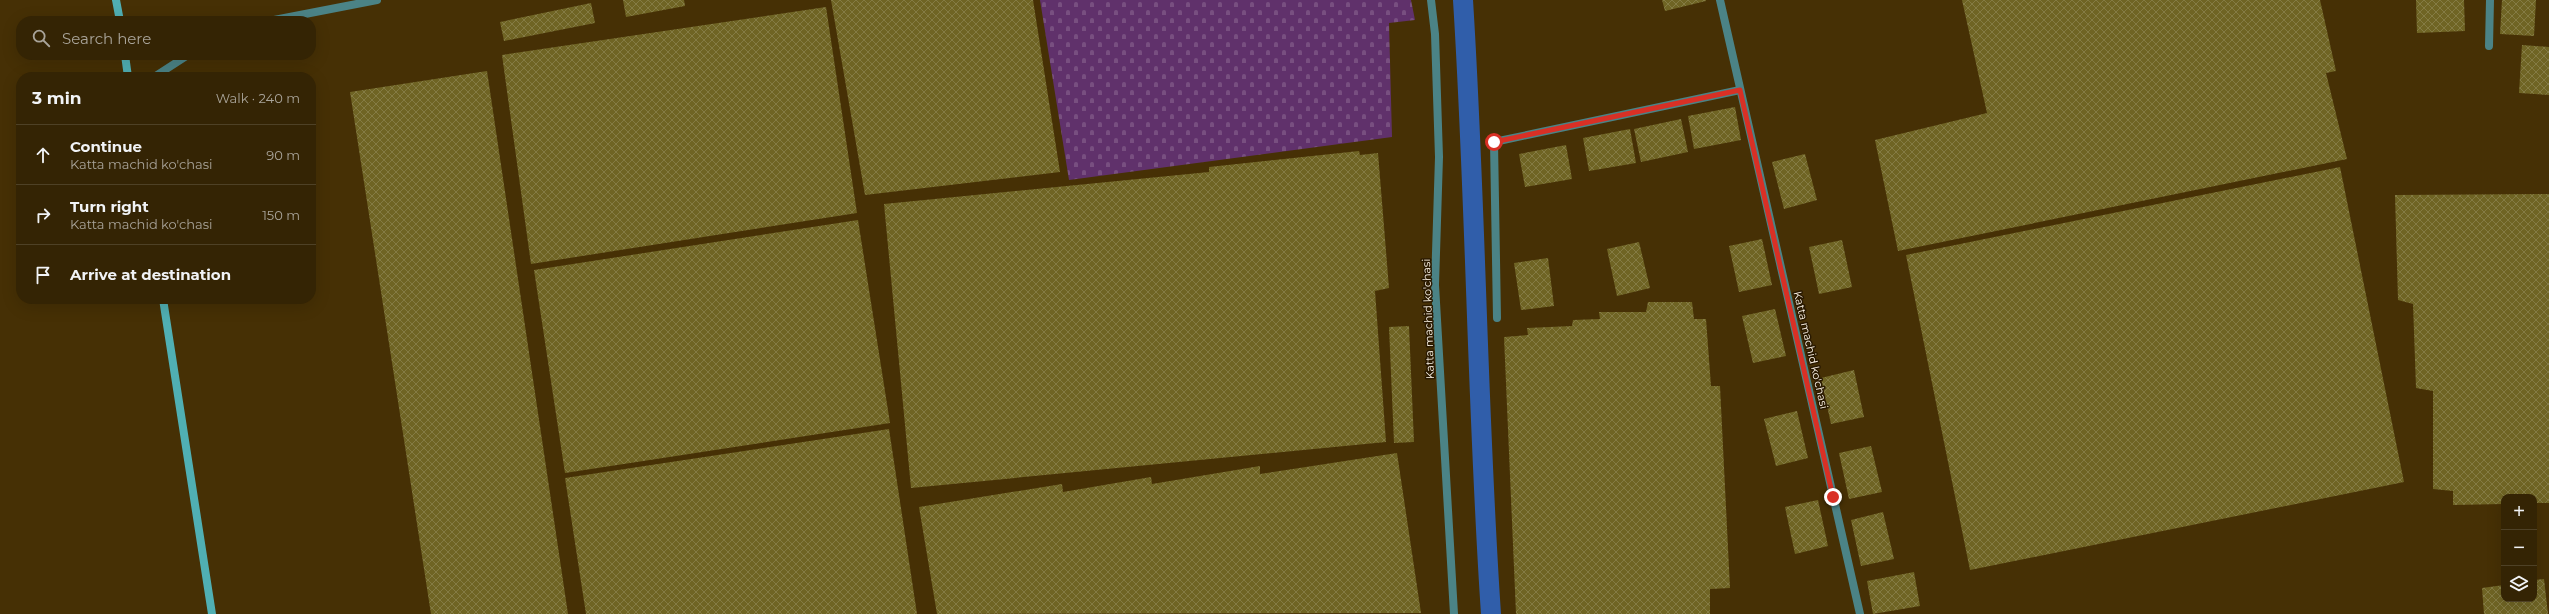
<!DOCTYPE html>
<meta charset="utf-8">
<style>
:root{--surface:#342404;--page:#3c2c0e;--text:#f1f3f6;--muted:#a9a49a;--line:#4e4126}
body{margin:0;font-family:Montserrat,sans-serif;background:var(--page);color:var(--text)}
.controls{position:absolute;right:12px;bottom:12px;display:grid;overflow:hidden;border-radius:8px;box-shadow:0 4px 16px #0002}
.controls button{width:36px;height:36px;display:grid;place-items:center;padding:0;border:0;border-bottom:1px solid var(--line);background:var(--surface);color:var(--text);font:20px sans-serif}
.stop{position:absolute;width:12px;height:12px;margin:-9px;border:3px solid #d93025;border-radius:50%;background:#fff}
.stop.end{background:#d93025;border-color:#fff;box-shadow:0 1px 4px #0008}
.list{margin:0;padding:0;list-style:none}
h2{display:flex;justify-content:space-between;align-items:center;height:52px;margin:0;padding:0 16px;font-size:17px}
h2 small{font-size:13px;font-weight:400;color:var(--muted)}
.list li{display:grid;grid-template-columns:26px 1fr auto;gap:12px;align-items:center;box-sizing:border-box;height:60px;padding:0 16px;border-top:1px solid var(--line)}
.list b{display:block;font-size:15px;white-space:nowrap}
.list p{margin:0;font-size:13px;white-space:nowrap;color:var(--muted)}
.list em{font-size:13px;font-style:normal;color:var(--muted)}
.icon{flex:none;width:22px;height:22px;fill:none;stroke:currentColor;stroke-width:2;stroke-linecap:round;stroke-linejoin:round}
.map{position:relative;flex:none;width:2549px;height:614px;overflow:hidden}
.search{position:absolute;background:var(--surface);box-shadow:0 4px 16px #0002;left:16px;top:16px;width:300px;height:44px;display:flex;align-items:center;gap:10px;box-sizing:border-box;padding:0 14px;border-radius:16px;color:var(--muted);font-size:15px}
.panel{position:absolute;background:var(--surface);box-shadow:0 4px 16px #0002;left:16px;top:72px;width:300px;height:232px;border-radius:16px}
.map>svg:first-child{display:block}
.cemetery{fill:url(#cemetery-stones)}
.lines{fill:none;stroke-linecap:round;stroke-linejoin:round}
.canal{stroke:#305eaa;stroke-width:20}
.building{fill:url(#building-cross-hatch)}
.street{stroke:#4b8386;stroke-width:8}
.secondary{stroke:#50afb3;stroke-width:8}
.route{stroke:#d93025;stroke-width:5}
.labels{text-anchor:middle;stroke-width:3;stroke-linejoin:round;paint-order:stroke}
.street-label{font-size:11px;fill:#fdf4e6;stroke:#291900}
</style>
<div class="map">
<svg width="2549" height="614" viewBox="0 0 2549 614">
<defs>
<pattern id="cemetery-stones" width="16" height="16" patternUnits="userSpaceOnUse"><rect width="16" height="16" fill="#60316b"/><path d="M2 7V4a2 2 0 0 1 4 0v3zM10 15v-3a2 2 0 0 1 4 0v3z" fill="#784f80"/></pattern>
<pattern id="building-cross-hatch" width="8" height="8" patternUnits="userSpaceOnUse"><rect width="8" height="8" fill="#6f6424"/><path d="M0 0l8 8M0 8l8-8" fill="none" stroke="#847b44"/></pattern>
</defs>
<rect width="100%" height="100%" fill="#463005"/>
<!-- cemetery -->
<path class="cemetery" d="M1040,0h371l4,20 -26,3 3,114 -323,43z"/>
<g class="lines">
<!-- canal -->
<path class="canal" d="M1463,0c13,205 14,409 28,614"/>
</g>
<!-- building -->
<path class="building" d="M623,0h61l1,6 -59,11z
M831,0h202l27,172 -195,23z
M1662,0h44v1l-41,10z
M1962,0h358l16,71 -10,2 21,86 -449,92 -23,-111 112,-27z
M2416,0h48l1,31 -48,2z
M2502,0h34l-2,36 -34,-2z
M591,3l4,20 -91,18 -4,-19z
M826,7l31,206 -326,51 -29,-209z
M2522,45l27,2v48l-30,-2z
M487,71l81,543h-137l-81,-522z
M1735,107l6,33 -47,9 -6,-33z
M1681,119l7,33 -47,10 -7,-33z
M1630,129l6,34 -47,8 -6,-33z
M1566,145l6,34 -47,8 -6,-33z
M1359,151l1,4 18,-2 11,135 -14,3 11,151 -475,46 -27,-284 325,-32v-5z
M1805,154l12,46 -33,9 -12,-47z
M2340,167l64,315 -434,88 -64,-315z
M2549,194v309h-15v-6h-30v7l-51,1v-14l-20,-2v-98l-17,-3 -3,-84 -15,-4 -3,-105z
M858,220l32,203 -325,50 -31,-203z
M1762,239l10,46 -33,7 -10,-46z
M1842,240l10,47 -33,7 -10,-47z
M1639,242l11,46 -33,8 -10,-47z
M1548,258l6,48 -33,4 -7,-47z
M1648,302h44l2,17h12l5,67h9l10,202 -20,1v25h-194l-12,-277 24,-2 -1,-7 45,-2 1,-6 27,-1 -1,-7h47z
M1775,309l11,47 -33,7 -11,-47z
M1409,326l5,116 -20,1 -5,-116z
M1854,370l10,47 -33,7 -10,-46z
M1797,411l11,47 -32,8 -12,-47z
M889,429l28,185h-331l-21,-136z
M1871,446l11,46 -33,7 -10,-46z
M1397,453l24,160 -484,1 -18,-107 143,-23 1,8 88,-15 1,7 108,-18v8z
M1818,500l10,46 -33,8 -10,-47z
M1883,512l11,47 -33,7 -10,-46z
M1914,572l6,34 -47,8 -6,-33z
M2544,579l4,35h-64l-2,-26 22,-3v14h30v-19z"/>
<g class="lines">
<!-- street -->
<path class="street" d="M1431,0l4,34 4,123 -4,128 19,329
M1720,0l140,614
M269,21l108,-21
M2489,46l1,-46
M154,77l34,-22
M1497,318l-3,-176 246,-52"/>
<!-- secondary -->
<path class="secondary" d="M116,0l4,21
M125,55l3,22
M163,299l49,315"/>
</g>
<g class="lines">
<!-- route -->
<path class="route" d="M1494,142l246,-52 93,407"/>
</g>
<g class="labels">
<!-- street labels -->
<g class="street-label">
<text transform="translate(1428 319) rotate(-92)" y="4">Katta machid ko'chasi</text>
<text transform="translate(1811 350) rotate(77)" y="4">Katta machid ko'chasi</text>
</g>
</g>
</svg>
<div class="controls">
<button>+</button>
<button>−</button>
<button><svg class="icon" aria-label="layers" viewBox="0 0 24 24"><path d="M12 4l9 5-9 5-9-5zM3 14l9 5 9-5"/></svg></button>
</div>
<div class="stop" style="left:1494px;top:142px"></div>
<div class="stop end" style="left:1833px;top:497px"></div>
<div class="search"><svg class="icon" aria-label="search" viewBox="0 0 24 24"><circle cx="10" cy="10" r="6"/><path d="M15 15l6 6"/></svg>Search here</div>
<section class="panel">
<h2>3 min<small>Walk · 240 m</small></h2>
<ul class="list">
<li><svg class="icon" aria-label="ahead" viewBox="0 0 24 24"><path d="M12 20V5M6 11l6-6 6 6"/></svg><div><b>Continue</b><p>Katta machid ko'chasi</p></div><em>90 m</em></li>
<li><svg class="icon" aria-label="right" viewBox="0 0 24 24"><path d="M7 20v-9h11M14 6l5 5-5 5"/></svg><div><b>Turn right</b><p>Katta machid ko'chasi</p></div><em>150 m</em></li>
<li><svg class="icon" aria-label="arrive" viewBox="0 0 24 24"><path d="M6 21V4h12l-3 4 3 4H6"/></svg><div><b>Arrive at destination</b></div></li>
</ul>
</section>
</div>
